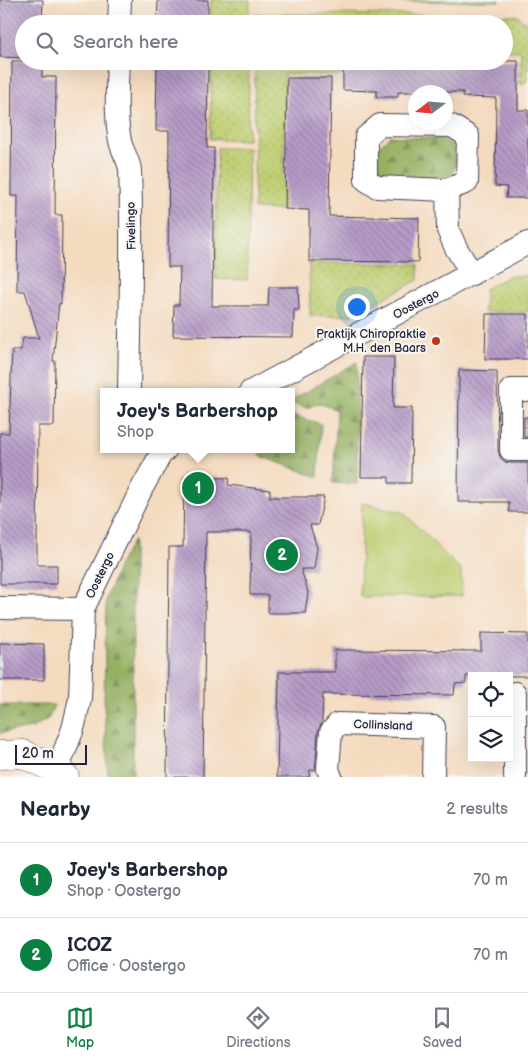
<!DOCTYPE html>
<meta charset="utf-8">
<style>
:root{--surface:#fff;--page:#f2f2f3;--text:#1f2937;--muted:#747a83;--line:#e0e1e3;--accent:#0b8043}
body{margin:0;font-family:"Balsamiq Sans",sans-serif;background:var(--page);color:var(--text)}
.controls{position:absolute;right:15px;bottom:15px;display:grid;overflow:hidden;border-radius:0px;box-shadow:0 5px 20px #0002}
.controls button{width:45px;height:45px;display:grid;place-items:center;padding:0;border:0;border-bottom:1px solid var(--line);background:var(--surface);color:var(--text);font:25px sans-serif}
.compass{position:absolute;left:408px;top:85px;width:45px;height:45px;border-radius:50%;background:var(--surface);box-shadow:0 5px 20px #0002;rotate:254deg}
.scale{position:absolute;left:15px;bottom:12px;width:72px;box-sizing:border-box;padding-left:5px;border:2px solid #22223b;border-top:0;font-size:14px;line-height:18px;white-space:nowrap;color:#22223b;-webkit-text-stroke:4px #f6f6f2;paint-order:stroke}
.you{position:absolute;left:356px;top:306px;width:18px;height:18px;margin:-12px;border:4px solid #fff;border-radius:50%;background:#1a73e8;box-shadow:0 0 0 8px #1a73e833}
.badge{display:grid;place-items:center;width:32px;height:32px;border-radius:50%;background:var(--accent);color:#fff;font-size:16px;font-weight:700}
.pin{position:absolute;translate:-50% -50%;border:2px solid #fff;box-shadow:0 1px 5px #0006}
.popup{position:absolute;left:100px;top:388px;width:195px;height:65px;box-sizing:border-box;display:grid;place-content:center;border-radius:0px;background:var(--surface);filter:drop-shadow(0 1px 4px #0005);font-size:16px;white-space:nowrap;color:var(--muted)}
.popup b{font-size:19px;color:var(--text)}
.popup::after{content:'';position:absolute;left:50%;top:100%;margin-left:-10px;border:10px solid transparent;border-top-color:var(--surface)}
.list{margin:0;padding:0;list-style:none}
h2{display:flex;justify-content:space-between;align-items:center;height:65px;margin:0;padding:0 20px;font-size:21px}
h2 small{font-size:16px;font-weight:400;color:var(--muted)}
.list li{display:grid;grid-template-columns:32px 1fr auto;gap:15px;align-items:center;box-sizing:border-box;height:75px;padding:0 20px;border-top:1px solid var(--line)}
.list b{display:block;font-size:19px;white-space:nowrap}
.list p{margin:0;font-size:16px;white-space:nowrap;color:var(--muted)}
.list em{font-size:16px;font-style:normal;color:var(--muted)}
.icon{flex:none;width:28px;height:28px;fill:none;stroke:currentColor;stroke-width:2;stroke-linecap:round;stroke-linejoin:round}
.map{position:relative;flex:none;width:528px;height:777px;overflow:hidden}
.search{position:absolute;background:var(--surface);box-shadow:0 5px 20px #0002;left:15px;right:15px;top:15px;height:55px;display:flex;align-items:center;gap:12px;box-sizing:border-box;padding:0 18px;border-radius:28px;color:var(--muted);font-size:19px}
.sheet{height:215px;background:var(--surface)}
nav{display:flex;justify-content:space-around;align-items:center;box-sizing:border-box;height:70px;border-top:1px solid var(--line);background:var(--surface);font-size:14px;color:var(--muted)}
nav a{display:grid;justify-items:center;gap:2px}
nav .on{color:var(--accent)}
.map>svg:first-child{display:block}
.grass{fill:#bdcd6f;stroke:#707855}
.forest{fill:url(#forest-firs);stroke:#5c694e}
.garden{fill:url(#garden-dots);stroke:#707855}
.building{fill:url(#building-back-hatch)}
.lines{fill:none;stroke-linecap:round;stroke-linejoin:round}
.minor-casing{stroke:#423e4f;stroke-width:24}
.tertiary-casing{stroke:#423e4f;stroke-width:29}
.minor{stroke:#fff;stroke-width:22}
.tertiary{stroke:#fff;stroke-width:28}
.poi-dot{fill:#c8321e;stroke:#f6f6f2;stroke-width:2}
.labels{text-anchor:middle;stroke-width:4;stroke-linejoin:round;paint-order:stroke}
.street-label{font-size:12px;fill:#22223b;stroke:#f6f6f2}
.poi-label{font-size:12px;fill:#22223b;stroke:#f6f6f2;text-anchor:end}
</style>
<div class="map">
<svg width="528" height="777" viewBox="0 0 528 777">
<defs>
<pattern id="forest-firs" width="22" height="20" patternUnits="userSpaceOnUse" patternTransform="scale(1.25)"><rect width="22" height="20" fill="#96b062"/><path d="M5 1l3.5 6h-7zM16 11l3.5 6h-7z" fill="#7a8f52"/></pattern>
<pattern id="garden-dots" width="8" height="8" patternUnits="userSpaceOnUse" patternTransform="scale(1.25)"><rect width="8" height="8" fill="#bdcd6f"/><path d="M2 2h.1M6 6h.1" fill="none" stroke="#a2b061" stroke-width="1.8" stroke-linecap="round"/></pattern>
<pattern id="building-back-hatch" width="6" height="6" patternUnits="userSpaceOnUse" patternTransform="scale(1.25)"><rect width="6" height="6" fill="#b69bc7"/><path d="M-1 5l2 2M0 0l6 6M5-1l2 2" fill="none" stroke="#947ea3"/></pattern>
</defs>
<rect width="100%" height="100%" fill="#f6f6f2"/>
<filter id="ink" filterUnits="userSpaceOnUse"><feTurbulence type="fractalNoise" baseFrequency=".02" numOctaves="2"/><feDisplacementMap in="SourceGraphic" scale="10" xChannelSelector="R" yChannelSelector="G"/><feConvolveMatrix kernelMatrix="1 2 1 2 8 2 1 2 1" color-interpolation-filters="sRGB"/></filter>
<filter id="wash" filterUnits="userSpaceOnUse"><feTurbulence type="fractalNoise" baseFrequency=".0096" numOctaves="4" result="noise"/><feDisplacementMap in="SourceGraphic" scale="20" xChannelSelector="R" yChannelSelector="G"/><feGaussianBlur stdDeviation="1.12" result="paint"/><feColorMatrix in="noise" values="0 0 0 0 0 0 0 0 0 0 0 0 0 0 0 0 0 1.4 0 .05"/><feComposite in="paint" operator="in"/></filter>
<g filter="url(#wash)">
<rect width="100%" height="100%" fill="#f4dbc0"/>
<!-- grass -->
<path class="grass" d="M346,0h153v1l-153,1z
M362,503l41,9 58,58 1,26 -102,1z"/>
<!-- forest -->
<path class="forest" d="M390,136l53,3 7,5 5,6c0,15 3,22 -12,31l-54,-1 -12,-11 1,-22z
M357,362v122l-24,-1 4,-73 -18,-7 -12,5 -15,-5v-3z
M292,415l29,9 -3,53 -55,-20 -8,-8h37z
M133,540v237h-24l-1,-1 -4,-72 2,-106 13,-33z
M0,705h54l-5,13 -17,10 -32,5z"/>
<!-- garden -->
<path class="garden" d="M211,0h39l-1,24h-38z
M256,14l261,1 11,10v55l-7,5v-34h-17v-27h-248z
M211,61h38l-1,79 -38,-1z
M255,61h87l-1,14 -56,-1 -2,136 -29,-1z
M217,148h32l-2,132 -32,-1z
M309,263l109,1v16l-66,35 -42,1z
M509,276h19v36h-44l1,-23z"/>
<g id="blocks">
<!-- building -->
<path class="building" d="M0,0h43l-1,24h-18v34l-24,-1z
M158,0h50v24h-51z
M12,61h30v16h14l-1,138h7l-1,89 -2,-1 -6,58h2l-1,65h-16l-1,116v23h20v19h-57v-151h9l3,-83h9l2,-12h16l-14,-47h-8l1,-95h-7z
M157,61h51l-1,87h7l-2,158h56l1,-19h29l1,23h-5l-1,27 -120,-1 1,-31h5l1,-38h-12l1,-136h-13z
M343,61h175v49h10v88h-22l1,-11 -12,-1 1,-88 -33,-1v-5h-65v5h-22l1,-6 -34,-1z
M287,78h44l-2,138 90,2 -1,44 -109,-1v-51l-24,-1z
M486,314h42v45h-43z
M363,357h31l-1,51h19l-1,75h-22v-6h-28z
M459,370l38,1 1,79 2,7 5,5 6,1h17v49h-19v-10h-51z
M524,417h4v20h-4z
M184,477l45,1 -1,7 42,5v7h54l-6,28h-8l7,23 -3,21h-13l7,23 -3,21h-37v-18h-18l1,-63h-45l-3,245h-36l2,-230h14z
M481,633l47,1v42h-62v7l-11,1 -1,11 -131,-1 -1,28 -4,9 -3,39h-5l-1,7h-32l2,-105h56v-22l146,1z
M0,643l44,1v36h-44z"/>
</g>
</g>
<g filter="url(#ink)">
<use href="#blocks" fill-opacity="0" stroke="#423e4f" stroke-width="1"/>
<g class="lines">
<defs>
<path id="minor" d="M119,24l1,-24
M118,61c-1,26 -3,54 2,80 2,10 9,19 10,29 3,74 0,148 -1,222
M380,125l72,1 16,10 -1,46 -20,8 -70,-3 -11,-7v-43z
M447,190l1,40 8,18 16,26
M528,390h-17v60h17
M250,392l278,-149
M0,608l83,1
M515,693v84
M57,770l16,-41 7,-30 3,-90 59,-121 19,-34 5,-5
M331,777l-3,-8 3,-37 7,-8 96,3 -1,50"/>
<path id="tertiary" d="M0,755l23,-1 34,16 8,7"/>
</defs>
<!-- minor casing -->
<use href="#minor" class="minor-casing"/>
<!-- tertiary casing -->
<use href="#tertiary" class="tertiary-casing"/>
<!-- minor -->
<use href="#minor" class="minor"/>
<!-- tertiary -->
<use href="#tertiary" class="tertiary"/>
</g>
</g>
<!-- markers -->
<circle class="poi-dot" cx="436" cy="341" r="5"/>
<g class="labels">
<!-- street labels -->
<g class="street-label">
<text transform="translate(131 226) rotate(-91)" y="4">Fivelingo</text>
<text transform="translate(416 304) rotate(-28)" y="4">Oostergo</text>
<text transform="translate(100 575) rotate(-64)" y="4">Oostergo</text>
<text transform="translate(383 725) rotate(2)" y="4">Collinsland</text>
</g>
<!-- poi labels -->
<g class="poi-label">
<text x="426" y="338">Praktijk Chiropraktie<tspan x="426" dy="14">M.H. den Baars</tspan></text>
</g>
</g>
</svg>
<div class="controls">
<button><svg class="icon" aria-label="locate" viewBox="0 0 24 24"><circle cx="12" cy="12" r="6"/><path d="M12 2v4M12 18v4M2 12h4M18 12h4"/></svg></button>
<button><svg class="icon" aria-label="layers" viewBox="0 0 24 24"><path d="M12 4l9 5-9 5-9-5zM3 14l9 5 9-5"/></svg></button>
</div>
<svg class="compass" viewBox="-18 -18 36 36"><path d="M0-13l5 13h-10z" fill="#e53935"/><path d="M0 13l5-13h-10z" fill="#747a83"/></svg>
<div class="scale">20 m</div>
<div class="you"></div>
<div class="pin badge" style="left:198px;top:488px">1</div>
<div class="popup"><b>Joey's Barbershop</b>Shop</div>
<div class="pin badge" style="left:282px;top:555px">2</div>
<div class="search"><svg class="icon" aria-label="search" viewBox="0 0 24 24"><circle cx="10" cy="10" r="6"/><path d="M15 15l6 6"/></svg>Search here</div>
</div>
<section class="sheet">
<h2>Nearby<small>2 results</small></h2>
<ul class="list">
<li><span class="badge">1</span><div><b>Joey's Barbershop</b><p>Shop · Oostergo</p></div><em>70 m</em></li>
<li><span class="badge">2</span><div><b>ICOZ</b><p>Office · Oostergo</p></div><em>70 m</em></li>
</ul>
</section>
<nav>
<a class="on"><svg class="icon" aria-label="map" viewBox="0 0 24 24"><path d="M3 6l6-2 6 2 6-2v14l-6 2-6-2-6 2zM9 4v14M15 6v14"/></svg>Map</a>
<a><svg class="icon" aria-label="directions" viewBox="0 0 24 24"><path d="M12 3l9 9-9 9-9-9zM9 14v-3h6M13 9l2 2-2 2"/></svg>Directions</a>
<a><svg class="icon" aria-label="saved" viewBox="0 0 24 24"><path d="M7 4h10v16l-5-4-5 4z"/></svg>Saved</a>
</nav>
